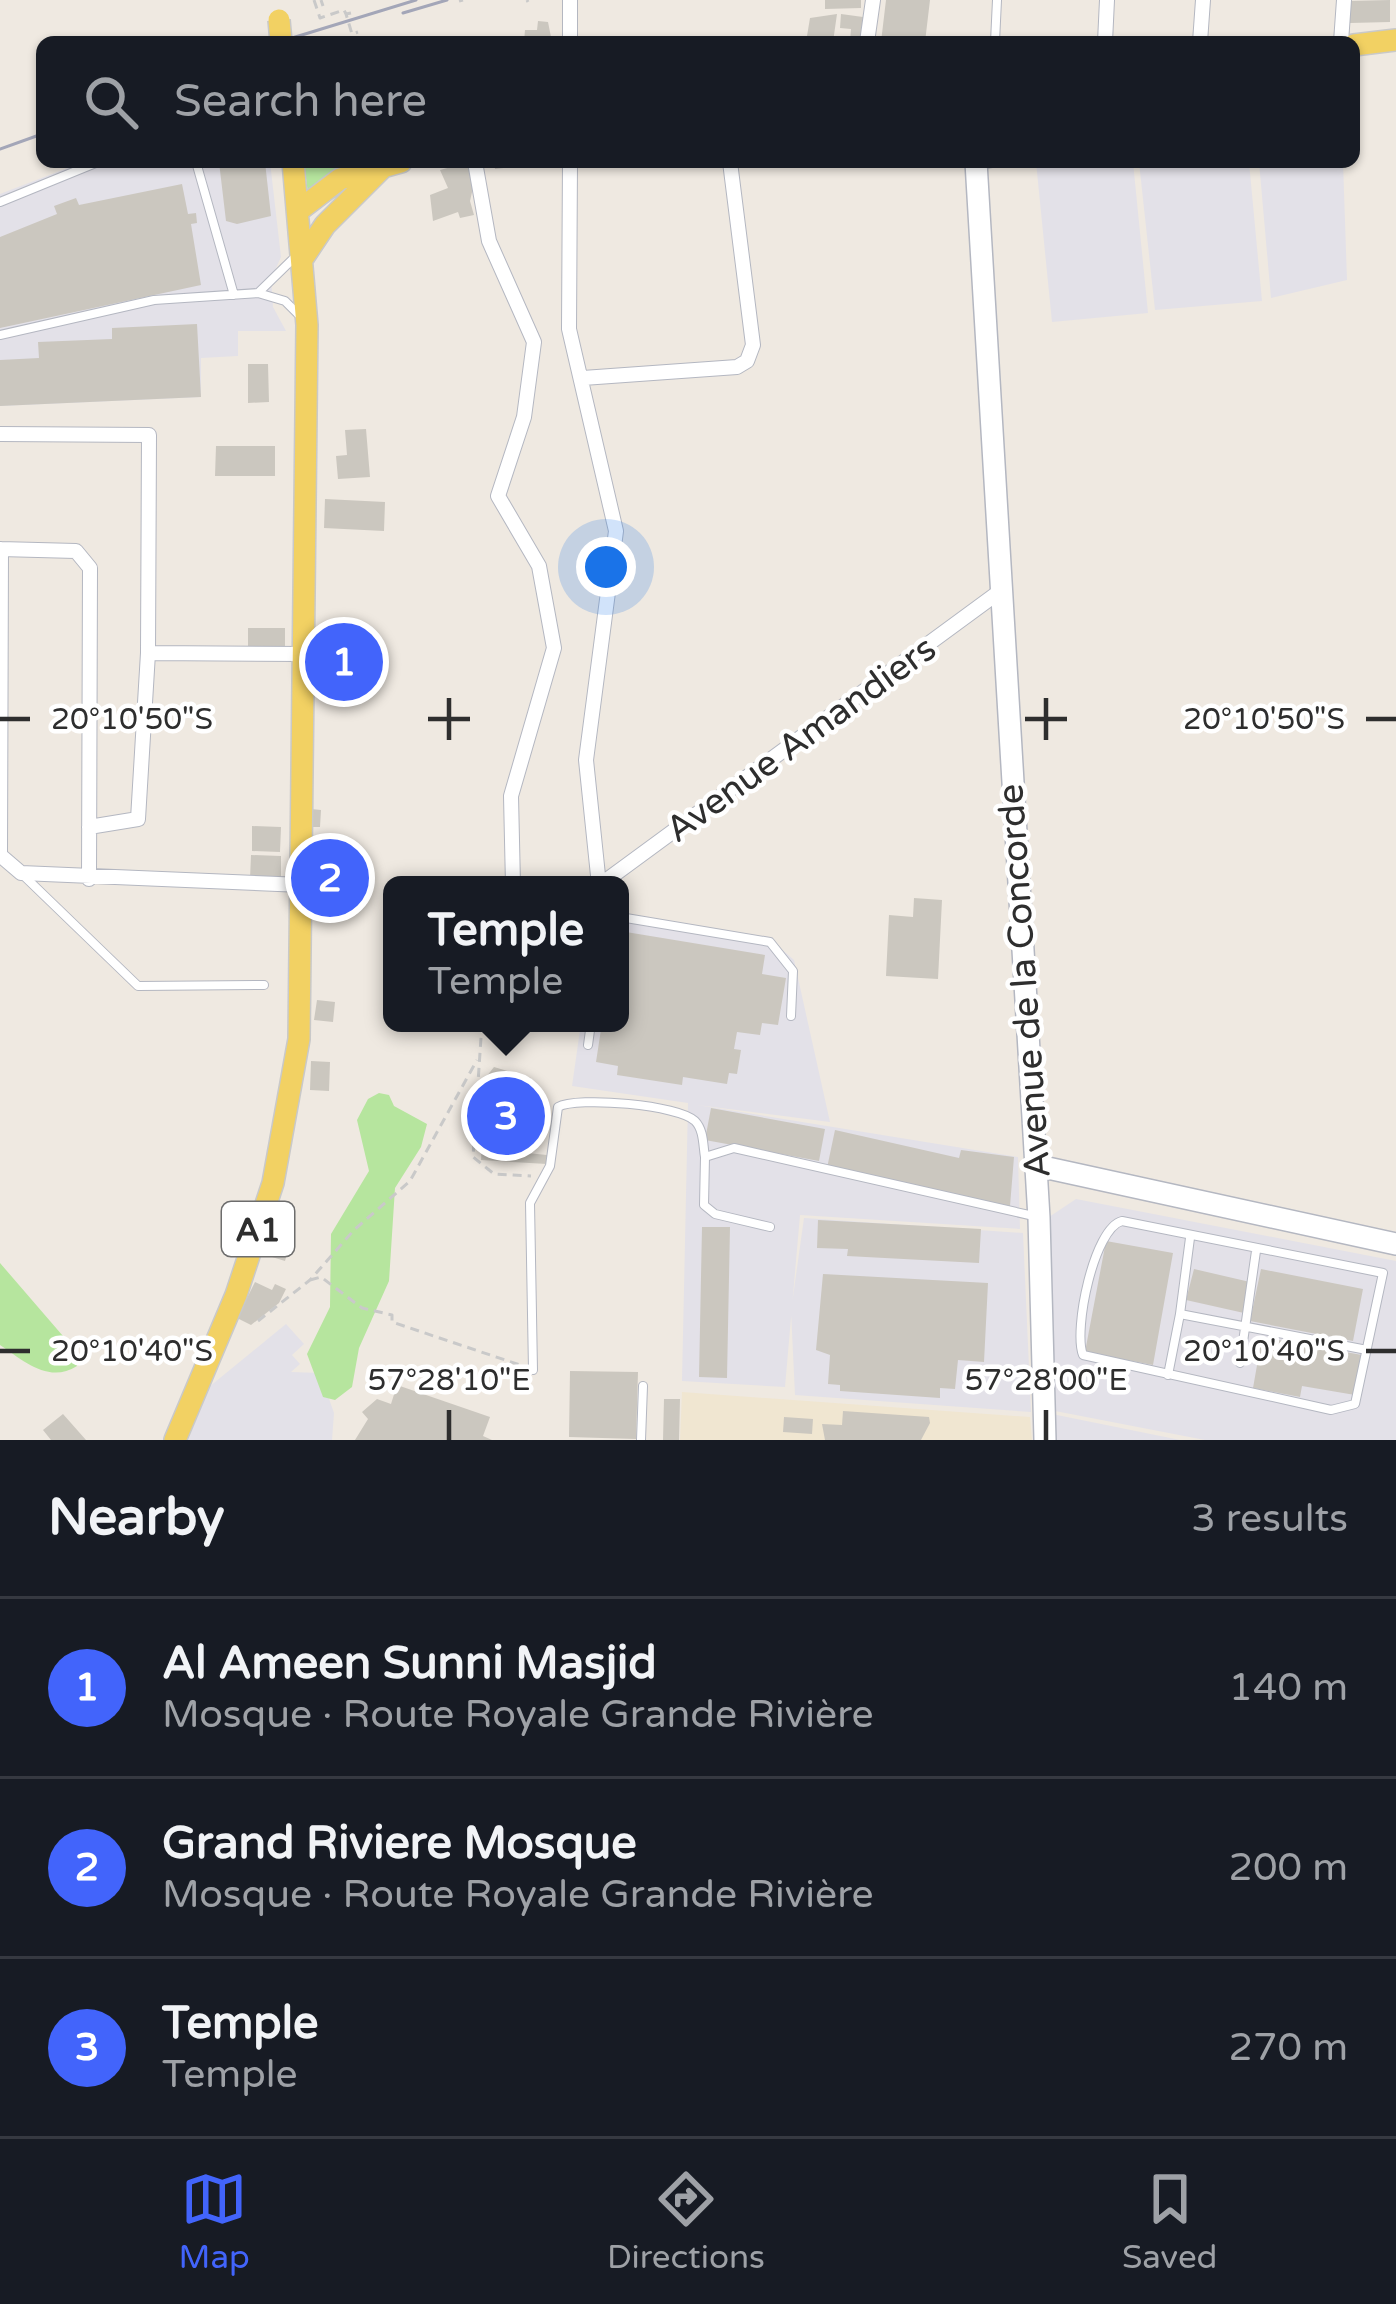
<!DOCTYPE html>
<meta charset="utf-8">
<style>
:root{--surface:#171b24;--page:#20242c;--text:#f1f3f6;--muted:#9ea1a6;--line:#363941;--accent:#4264fb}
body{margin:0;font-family:"Varela Round",sans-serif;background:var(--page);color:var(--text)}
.you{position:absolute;left:606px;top:567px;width:42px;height:42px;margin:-30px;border:9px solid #fff;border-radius:50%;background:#1a73e8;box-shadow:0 0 0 18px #1a73e833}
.badge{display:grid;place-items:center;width:78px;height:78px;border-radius:50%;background:var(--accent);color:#fff;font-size:39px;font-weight:700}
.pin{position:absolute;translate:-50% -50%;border:6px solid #fff;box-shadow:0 3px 12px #0006}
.popup{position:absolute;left:383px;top:876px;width:246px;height:156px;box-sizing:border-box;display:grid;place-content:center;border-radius:18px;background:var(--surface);filter:drop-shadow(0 3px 9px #0005);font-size:39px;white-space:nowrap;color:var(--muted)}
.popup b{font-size:45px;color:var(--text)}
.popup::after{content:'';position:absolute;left:50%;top:100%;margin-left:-24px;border:24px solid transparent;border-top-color:var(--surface)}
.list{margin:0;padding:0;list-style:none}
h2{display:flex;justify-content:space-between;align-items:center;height:156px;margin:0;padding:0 48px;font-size:51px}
h2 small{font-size:39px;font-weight:400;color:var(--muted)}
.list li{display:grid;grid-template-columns:78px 1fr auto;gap:36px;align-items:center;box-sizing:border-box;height:180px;padding:0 48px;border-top:3px solid var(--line)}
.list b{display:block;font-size:45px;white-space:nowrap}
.list p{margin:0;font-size:39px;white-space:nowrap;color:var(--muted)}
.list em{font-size:39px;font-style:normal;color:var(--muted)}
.icon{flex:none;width:66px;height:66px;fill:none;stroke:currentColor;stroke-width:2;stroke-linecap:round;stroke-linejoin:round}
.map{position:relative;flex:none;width:1396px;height:1440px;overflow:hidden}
.search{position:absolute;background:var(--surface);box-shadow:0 3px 9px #0004;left:36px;right:36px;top:36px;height:132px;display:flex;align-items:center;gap:30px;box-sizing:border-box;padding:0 42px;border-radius:18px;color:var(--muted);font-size:45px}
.sheet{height:696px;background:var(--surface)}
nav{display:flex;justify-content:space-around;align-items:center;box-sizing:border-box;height:168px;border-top:3px solid var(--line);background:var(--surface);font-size:33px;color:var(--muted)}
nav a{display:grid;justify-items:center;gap:6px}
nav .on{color:var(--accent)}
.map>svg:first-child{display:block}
.industrial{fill:#e3e1e8}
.education{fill:#f0e6d1}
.green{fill:#b6e59e}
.building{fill:#cbc7bf}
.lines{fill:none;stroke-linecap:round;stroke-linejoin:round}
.lane-casing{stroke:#b4b7c1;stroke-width:10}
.street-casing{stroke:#b4b7c1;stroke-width:16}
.secondary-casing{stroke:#b4b7c1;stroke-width:24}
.primary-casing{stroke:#c9c9c9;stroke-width:24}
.path{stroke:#c9c9c9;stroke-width:3;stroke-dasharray:9 6;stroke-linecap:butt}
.lane{stroke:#fff;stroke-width:8}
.street{stroke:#fff;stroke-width:14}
.secondary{stroke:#fff;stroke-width:21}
.primary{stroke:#f2d163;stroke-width:21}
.tram{stroke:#a3a6b8;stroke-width:3}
.primary-bridge-casing{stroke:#c9c9c9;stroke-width:24;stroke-linecap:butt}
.primary-bridge{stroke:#f2d163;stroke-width:21}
.ticks{fill:none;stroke:#2e2e2e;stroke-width:4.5}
.labels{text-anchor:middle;stroke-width:9;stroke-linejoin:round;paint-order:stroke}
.shield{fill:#fff;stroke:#6d6d6d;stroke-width:3}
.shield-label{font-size:33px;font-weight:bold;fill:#2e2e2e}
.street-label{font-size:36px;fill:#2e2e2e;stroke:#fff}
.ticks-label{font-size:30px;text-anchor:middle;fill:#2e2e2e;stroke:#fff;stroke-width:9;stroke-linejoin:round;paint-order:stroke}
</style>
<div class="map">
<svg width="1396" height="1440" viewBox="0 0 1396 1440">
<rect width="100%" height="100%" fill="#efe9e1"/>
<!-- industrial -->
<path class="industrial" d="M83,162h187l11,95 -10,22 2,28 13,24h-48v25l-37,2v39l-201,9v-212z
M1036,162h97l15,151 -96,9z
M1139,162h110l13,139 -107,9z
M1259,162h84l4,118 -76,18z
M620,919l151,21 23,20 36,162 -133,-17 321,52 2,72 -220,-14 -15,172 -103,-6 6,-278 -116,-17 9,-63h39z
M1076,1199l320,62v179h-191l-150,-29 -12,-190z
M804,1218l219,15 8,179 -236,-17 -4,-84z
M286,1324l18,20 -12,11 8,9 -9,8 29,1 14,40 -2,27h-144l21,-53z
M1052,1414l128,26h-125z"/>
<!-- education -->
<path class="education" d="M682,1392l348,25 2,23h-352z"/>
<!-- green -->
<path class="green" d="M304,162h48l-44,32z
M379,1093l10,2 5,11 33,18 -6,23 -26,41 -6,93 -30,67 -7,39 -17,13 -12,-3 -16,-43 23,-47 1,-73 38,-63 -12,-51 11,-21z
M0,1263l69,80 8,23c-28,18 -53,-5 -77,-21z"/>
<!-- building -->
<path class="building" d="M825,0h36v8l-36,1z
M886,0h44l-5,42h-44z
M1390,0v22l-40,1 -1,-22z
M837,14l-4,28h-27l4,-24z
M841,14l22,3 -2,25 -11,-1 1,-12 -11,-1z
M538,21l10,1 4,20h-28l1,-12h12z
M219,162h46l6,54 -34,8 -11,-3z
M469,162l6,17 -5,22 4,14 -14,3 -2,-6 -25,9 -3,-26 18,-7 -8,-18z
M494,162h34v3l-33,4z
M182,184l6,30 8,-1 1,10 -6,1 10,61 -201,43v-91l57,-23 -3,-8 22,-8 3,7z
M197,324l4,73 -201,9v-46l39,-2 -1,-16 74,-3v-11z
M248,364h20l1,38 -21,1z
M366,429l4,48 -32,2 -2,-23 11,-1 -2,-25z
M216,446h59v30h-60z
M325,499l60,3 -1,29 -60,-3z
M248,628h37v28h-37z
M318,645l55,5 -2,28 -56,-5z
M311,809l10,1 -1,17h-10z
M252,826l29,1 -1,25 -28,-1z
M251,855l30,1v24l-31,-1z
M324,860l24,1 -2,47 -24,-1z
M914,898l28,2 -4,79 -52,-3 3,-61 24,2z
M620,931l145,24 -3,19 24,4 -8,47 -16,-2 -2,12 -23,-3 -3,17 7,1 -4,24 -8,-1 -2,11 -44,-7 -1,8 -65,-10 1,-9 -22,-4 6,-39h18z
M317,1000l18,2 -2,20 -19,-2z
M311,1061l19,1 -1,29 -19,-1z
M494,1067l37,11 -4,75 20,2v9l-66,-4 5,-83z
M711,1108l114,21 -6,32 -114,-21z
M835,1130l124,28 2,-8 53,7 -4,49 -183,-38z
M818,1220l163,9 -2,34 -132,-7 1,-7 -31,-1z
M702,1227h28l-3,151 -28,-1z
M280,1232l12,4 -7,25 -13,-4z
M1106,1241l67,12 -20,112 -68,-13z
M1194,1269l56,13 -6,31 -58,-13z
M1261,1269l102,20 -10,52 -103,-20z
M823,1274l165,9 -4,79 -26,-2 -3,29 -15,-1v10l-100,-7v-6l-12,-1 2,-29 -14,-5z
M255,1282l17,8 3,-6 11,5 -7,14 -28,22 -14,-7z
M1262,1337l100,18 -7,40 -53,-9 -2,11 -47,-9z
M570,1371l68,1 -2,67 -67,-2z
M397,1385l93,32 -7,19 9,4h-137l13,-21 -6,-7 15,-13 14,5z
M664,1399h16l-1,41h-16z
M843,1411l86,6 1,6 -9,17h-96l-3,-16 20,1z
M63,1414l23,26h-35l-8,-10z
M784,1417l29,2 -1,15 -29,-2z"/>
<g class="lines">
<defs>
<path id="lane" d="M995,42l2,-42
M196,162l38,133
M978,165l21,-3
M0,202l98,-40
M259,292l36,-35
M0,335l154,-35 104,-7 27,8 14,14
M23,875l115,111 126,-1
M620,917l150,25 23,29 -2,45
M588,1045l3,-22
M1122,1221l261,52 -28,131 -24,6 -248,-55c-10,-25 11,-127 39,-134z
M770,1227l-55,-13 -11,-9 1,-48 29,-9 304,69
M1180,1314l10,-76
M1240,1363l16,-112
M533,1370l-3,-167 20,-37 8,-59c19,-11 122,-2 137,14 9,9 8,25 10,36
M1168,1375l12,-61 187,36
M641,1440l2,-54"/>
<path id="street" d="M570,42v-42
M867,42l6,-42
M1105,42l2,-42
M1200,42l3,-42
M1341,42l3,-42
M475,162l14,79 45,101 -10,75 -26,79 41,70 15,82 -43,148 2,89
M570,162l-1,167 47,202 -30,229 13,125
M583,378l154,-11 10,-6 6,-16 -23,-183
M0,434l149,1 -1,218 -10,166 -49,8
M0,549l76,2 14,17 -1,311
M148,653l158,1
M0,855l21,18 281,12
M0,855l1,-306
M600,885l399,-293"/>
<path id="secondary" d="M976,162l63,1056 6,222
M1034,1165l362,79"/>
<path id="primary" d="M1354,45l42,-5
M298,211l42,-32 61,-17
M303,258l22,-33 56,-56
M175,1440l61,-145 37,-112 26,-144 8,-714 -14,-163"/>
</defs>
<!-- lane casing -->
<use href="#lane" class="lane-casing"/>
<!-- street casing -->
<use href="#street" class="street-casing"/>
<!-- secondary casing -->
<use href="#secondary" class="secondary-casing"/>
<!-- primary casing -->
<use href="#primary" class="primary-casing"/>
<!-- path -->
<path class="path" d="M314,0l6,18 24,-8 2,4
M321,0l2,6
M527,0l1,2
M459,1l4,-1
M351,13l-5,1 6,20 6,-2
M482,1023l-9,134 21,17 37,2
M310,1280l11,-3 41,31 30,7v7l128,43
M258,1321l52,-41 44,-50 56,-49 67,-121"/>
<!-- lane -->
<use href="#lane" class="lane"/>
<!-- street -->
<use href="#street" class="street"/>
<!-- secondary -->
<use href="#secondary" class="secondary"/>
<!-- primary -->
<use href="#primary" class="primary"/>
<!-- tram -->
<path class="tram" d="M403,13l44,-13
M279,42l137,-42
M0,149l42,-15"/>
<defs>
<path id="primary-bridge" d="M279,20l2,22"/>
</defs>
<!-- primary-bridge casing -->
<use href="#primary-bridge" class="primary-bridge-casing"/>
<!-- primary-bridge -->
<use href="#primary-bridge" class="primary-bridge"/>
</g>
<!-- ticks -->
<path class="ticks" d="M449,698v42M1046,698v42M0,719h30M428,719h42M1025,719h42M1366,719h30M0,1351h30M1366,1351h30M449,1410v30M1046,1410v30"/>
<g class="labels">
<!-- shield labels -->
<rect class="shield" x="222" y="1202" width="72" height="54" rx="9"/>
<g class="shield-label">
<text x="258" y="1241">A1</text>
</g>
<!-- street labels -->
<g class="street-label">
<text transform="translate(800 738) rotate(-36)" y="13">Avenue Amandiers</text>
<text transform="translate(1023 981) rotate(-94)" y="13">Avenue de la Concorde</text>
</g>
</g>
<g class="ticks-label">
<text x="1264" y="729">20°10'50"S</text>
<text x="132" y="729">20°10'50"S</text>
<text x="1264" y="1361">20°10'40"S</text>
<text x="132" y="1361">20°10'40"S</text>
<text x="449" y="1390">57°28'10"E</text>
<text x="1046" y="1390">57°28'00"E</text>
</g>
</svg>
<div class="you"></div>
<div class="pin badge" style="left:344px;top:662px">1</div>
<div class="pin badge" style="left:330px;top:878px">2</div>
<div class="pin badge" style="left:506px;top:1116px">3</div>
<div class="popup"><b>Temple</b>Temple</div>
<div class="search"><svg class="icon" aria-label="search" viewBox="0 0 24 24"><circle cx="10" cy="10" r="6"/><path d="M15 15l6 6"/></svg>Search here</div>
</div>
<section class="sheet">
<h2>Nearby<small>3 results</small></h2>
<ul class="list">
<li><span class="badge">1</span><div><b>Al Ameen Sunni Masjid</b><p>Mosque · Route Royale Grande Rivière</p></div><em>140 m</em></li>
<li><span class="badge">2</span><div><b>Grand Riviere Mosque</b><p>Mosque · Route Royale Grande Rivière</p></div><em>200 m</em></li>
<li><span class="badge">3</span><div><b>Temple</b><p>Temple</p></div><em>270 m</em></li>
</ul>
</section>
<nav>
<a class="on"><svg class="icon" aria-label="map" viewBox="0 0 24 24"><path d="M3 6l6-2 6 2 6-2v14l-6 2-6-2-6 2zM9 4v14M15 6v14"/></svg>Map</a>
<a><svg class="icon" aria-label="directions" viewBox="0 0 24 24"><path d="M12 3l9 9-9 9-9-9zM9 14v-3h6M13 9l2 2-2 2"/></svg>Directions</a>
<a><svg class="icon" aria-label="saved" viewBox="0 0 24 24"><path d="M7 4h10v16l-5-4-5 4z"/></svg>Saved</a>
</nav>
